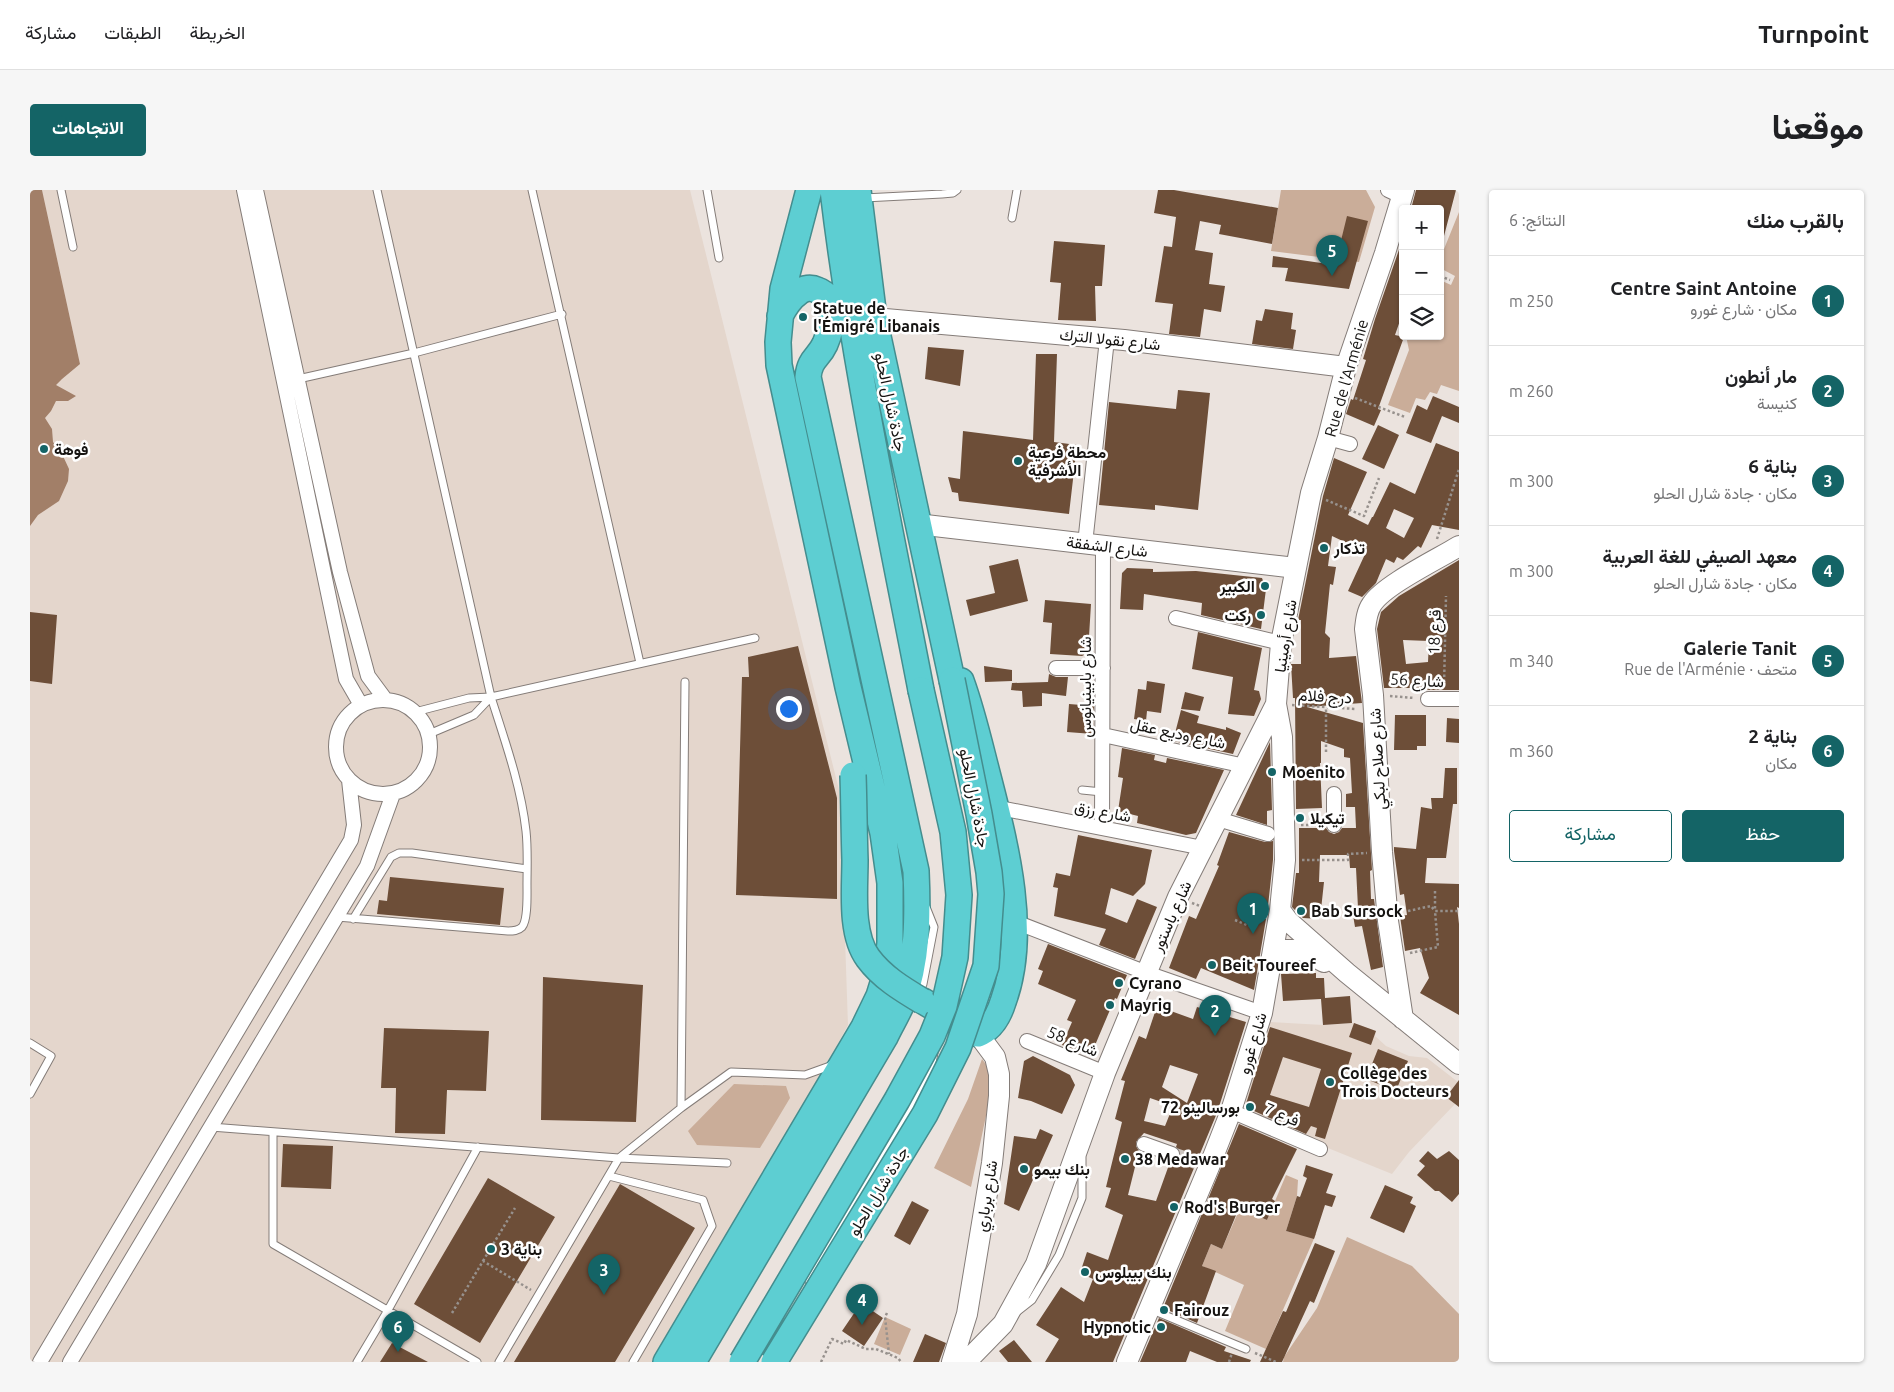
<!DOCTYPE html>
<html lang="ar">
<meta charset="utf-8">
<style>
:root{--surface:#fff;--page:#f6f6f6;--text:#202124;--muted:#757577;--line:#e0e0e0;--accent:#146466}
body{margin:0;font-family:Ubuntu,Vazirmatn,sans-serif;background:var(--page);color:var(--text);direction:rtl}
.controls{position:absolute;right:15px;top:15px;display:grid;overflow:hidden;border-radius:5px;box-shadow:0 1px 4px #0004}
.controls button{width:45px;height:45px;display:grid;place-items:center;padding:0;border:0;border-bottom:1px solid var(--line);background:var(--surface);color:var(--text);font:25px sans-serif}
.you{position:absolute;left:758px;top:518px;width:18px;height:18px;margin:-12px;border:4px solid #fff;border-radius:50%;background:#1a73e8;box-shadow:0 0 0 8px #1a73e833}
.badge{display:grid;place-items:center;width:32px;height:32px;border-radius:50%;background:var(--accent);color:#fff;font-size:16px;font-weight:700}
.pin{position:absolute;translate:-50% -41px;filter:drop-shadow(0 1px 2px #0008)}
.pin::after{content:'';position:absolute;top:26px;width:18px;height:15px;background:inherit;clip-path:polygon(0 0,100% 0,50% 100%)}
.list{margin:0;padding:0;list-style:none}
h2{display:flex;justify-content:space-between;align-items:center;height:65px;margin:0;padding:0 20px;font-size:21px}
h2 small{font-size:16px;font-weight:400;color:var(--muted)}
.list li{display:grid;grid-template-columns:32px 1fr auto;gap:15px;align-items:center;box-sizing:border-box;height:90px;padding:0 20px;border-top:1px solid var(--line)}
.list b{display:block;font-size:19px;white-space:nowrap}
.list p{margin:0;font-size:16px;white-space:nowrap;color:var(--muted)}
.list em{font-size:16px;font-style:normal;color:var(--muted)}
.actions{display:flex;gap:10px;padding:15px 20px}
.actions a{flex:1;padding:11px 0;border:1px solid var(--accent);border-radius:5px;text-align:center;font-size:18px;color:var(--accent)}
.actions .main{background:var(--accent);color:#fff}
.icon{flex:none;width:28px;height:28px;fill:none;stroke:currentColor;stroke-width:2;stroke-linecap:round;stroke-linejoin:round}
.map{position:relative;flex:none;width:1429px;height:1172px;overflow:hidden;direction:ltr;border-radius:5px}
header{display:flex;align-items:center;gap:30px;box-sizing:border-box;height:70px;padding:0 25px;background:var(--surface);border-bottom:1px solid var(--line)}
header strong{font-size:24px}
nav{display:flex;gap:28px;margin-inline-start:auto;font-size:18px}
.intro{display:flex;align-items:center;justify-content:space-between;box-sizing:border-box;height:120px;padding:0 30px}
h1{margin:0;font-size:35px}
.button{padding:12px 22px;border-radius:5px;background:var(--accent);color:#fff;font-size:18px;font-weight:700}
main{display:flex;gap:30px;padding:0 30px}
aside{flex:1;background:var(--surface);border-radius:5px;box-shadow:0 1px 4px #0004}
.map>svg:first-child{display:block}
.built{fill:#e4d6cc}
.green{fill:#caad99}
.water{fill:#a27f68}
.building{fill:#6d4e38;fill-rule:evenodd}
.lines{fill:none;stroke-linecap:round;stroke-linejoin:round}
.street-tunnel{stroke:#cbc4bf;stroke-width:14;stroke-dasharray:14 7;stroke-linecap:butt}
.lane-casing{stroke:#847c78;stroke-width:9}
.street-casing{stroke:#847c78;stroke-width:16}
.secondary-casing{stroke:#847c78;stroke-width:22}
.highway-casing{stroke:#448d8e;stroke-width:28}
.path{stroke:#97918d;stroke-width:2.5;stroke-dasharray:2.5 2.5;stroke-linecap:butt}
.lane{stroke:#fff;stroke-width:7}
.street{stroke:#fff;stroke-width:14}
.secondary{stroke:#fff;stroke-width:20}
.highway{stroke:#5dced2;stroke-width:25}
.highway-bridge-casing{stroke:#448d8e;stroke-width:28;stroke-linecap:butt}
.highway-bridge{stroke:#5dced2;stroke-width:25}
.poi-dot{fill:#146466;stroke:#fff;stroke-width:2}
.labels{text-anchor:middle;stroke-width:5;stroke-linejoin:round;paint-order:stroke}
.poi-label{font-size:16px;font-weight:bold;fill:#151311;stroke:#fff;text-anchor:start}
.street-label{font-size:16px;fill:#151311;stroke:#fff}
</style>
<header>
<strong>Turnpoint</strong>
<nav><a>الخريطة</a><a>الطبقات</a><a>مشاركة</a></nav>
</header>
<div class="intro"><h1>موقعنا</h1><a class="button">الاتجاهات</a></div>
<main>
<aside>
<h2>بالقرب منك<small>النتائج: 6</small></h2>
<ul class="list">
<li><span class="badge">1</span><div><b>Centre Saint Antoine</b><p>مكان · شارع غورو</p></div><em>250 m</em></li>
<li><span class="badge">2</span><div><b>مار أنطون</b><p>كنيسة</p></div><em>260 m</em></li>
<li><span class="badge">3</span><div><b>بناية 6</b><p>مكان · جادة شارل الحلو</p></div><em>300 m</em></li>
<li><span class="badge">4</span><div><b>معهد الصيفي للغة العربية</b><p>مكان · جادة شارل الحلو</p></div><em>300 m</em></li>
<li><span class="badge">5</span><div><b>Galerie Tanit</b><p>متحف · Rue de l'Arménie</p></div><em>340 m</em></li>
<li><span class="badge">6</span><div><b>بناية 2</b><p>مكان</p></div><em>360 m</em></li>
</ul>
<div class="actions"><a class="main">حفظ</a><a>مشاركة</a></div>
</aside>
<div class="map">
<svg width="1429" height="1172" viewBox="0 0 1429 1172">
<rect width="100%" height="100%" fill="#ebe3de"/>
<!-- built -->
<path class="built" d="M12,0h648l150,604 8,231 -88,163 -102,174h-628v-999l50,1z
M1240,832l53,3 31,-2 22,8 -1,5 11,10 23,10 18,2 31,24 -12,14 9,8 -46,48 -17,22 -150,-61z"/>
<!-- green -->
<path class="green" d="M1251,0h85l9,17 -16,55 -88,-11z
M1429,22v179l-18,-6 -4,9 -7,-2 -5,8 -9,-2 -6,15 -22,-8 21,-55 -3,-14h34v-56l11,5 4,-9 -15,-8v-9z
M952,869l9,12 -1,26 -19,90 -37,-19 34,-69z
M704,894l52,2 4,12 -30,50 -63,-3 -9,-14z
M1256,985l12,5 -1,16 -11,35 14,4 2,-6 14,5 -50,115 -41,-18 19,-46 -42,-19 9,-22 11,5 18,-41 27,12z
M1317,1047l65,29 47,48v48h-176l1,-5 33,-49z
M855,1127l26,12 -11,26 -26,-11z"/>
<!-- water -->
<path class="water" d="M0,0h12l38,174 -18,15 -6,6 20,11 -8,5h-12l-5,10 -6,7 7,11 1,13 10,14 6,13 -1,12 -9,20 -21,14 -8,11z"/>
<!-- building -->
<path class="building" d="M1128,0h16l104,18 -6,36 -53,-10 2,-9 -21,-4 -5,29 18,3 -4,31 16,2 -4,26 -17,-3 -4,28 -31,-3 4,-30 -18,-2 9,-56 8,1 4,-30 -22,-4z
M1386,0h40l-12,46h-4v-27h-29z
M1317,26l21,5 -19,68 -64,-8 3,-13 -16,-1 1,-11 62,9z
M1024,51l51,4 -3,41h-7l1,35 -38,-1 3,-37 -11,-1z
M1371,54l2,1v67l-8,23 9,2 -26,72 3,1 -7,16 -28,-12 5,-15 2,1 13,-40 -3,-1 12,-40z
M1235,119l28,4 -2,16 5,1 -3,19 -41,-5 4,-24 6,1z
M898,157l36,3 -4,36 -35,-7z
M1006,164h21l-3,88 23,3 -8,69 -110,-13 -1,-8 -6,-1 -4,-15 12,2 3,-48 70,9z
M1148,200l32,3 -12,117 -43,-5v5l-56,-5 10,-103 67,7z
M1403,206l26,11v16l-17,-7 -11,27 -25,-10 11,-28 10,5z
M1348,235l21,10 -15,34 -22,-10z
M1406,253l23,9v78l-27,-5 -11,23 -3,-2 -15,14 -6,-3 -3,6 -8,-4 -10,24 -14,14 -14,-6 18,-39 -34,-16 -4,30 8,1 -3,18 -3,-1 -5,49 5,5 -1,20 27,-2 6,47 -55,4 56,16 9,147 -2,1 1,28h3l9,68 -12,3 -9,-44 -7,1 -3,-18 6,-1 -2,-40h-6l-1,-13h-29l-1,27h5l-4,37 -17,-1 -11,-11 4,-34h3v-45h27l3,4 5,2 5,-2 3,-4h14l-1,-21h-9v-13l6,-1 -2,-35 -6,-1v-8l-23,-8v22h-1l2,45 -26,1 -1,-111h-2l-2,-34h10v-44h-3l25,-124 11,-38 33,14 -19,43 20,10 4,-8h1l17,-35 25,12zM1364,319l20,9 -10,20 -18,-10z
M988,369l10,42 -58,15 -4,-16 29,-7 -6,-27z
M1429,370v130h-30l-5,-1v-1h-40l-7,-59 4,-17 18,-16zM1373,450l26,1 -1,21 -22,2z
M1097,378l26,1v3l43,-1 66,7 4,11 -5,40 -60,-14 1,-12 -58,-9 -1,16 -23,-1 2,-36z
M1015,410l46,4 -3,49 -6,3 -32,-2 2,-31 -9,-1z
M0,422l27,3 -5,69 -22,-3z
M1168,442l64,16 -8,42 5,1 2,8 -7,17 -26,-2 5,-37 -41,-8z
M768,456l39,152v101l-101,-4 6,-218h7l-1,-20z
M954,476l28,4v11l-27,1z
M1019,484l7,3h12l-2,19 -24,-3v13l-19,1 -1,-16 -11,-1 1,-7 36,-1z
M1117,491l18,3 -4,29 -14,-2 -1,10 -12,-2 4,-30 8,1z
M1155,502l19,5 -4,14 -19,-2z
M1039,514l25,2 -1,28 -26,-2z
M1151,520l18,6 -2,7 29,7v-3l15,6 -8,21 -60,-13z
M1365,525h31v31h-9v4h-23z
M1417,528l12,1v24l-13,-1z
M1240,552l2,68 -5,1v14l-31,-10z
M1092,558l33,7 -1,5 12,3 1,-5 57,12 -28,63 -10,2 -49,-12 1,-7 -20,-5 5,-33 -5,-1z
M1415,578h12v36h-4l-7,54h-19l-2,25 34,1v24l-2,-1 2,17v91l-39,-22 9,-15 -9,-30 -15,3 -5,-35 7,-1 -3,-21 -4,1 -6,-44v-4l22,2 5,-42 11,2 -1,-11h12z
M1199,642l36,10 8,-1v19l-5,46 -5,12 3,1 -12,71 -53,-22 -5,11 -27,-11 20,-52 7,3 23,-53 -2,-1z
M1048,645l74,15 -7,34 -12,12 -22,-8 -6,26 22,9 10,-24 20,8 -22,52 -36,-14 7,-16 -52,-13 4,-28 -5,-1 3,-14 14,3z
M360,687l114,11 -4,37 -123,-11 2,-14 8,1z
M1018,754l79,31 -10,24 -2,-1 -22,52 -11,3 -20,-8 10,-23 -5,-2 9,-20 -38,-16 5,-13 -5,-2z
M1286,783v5h8l1,20 25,-2 2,27 -29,2 -2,-26 -38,2 -2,-27z
M513,787l100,8 -7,137 -95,-2z
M1127,816l36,13 4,-12 49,15 -29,91 -104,249h-68l14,-23 -23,-14 25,-38 23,15 9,-23 -13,-6 7,-21 21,8 15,-45 -18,-8 6,-19 -5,-1 16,-65 -7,-3 10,-38 -4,-1 18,-44 7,3zM1140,875l28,9 -11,29 -25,-16zM1120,908l23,8 -8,20 -21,-5zM1114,943l33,11 -1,3 5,6 -3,7 -8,2 -14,39 -28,-6 11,-44 -3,-5v-4z
M1324,833l22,8 -5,14 -22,-8z
M1240,837l82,26 -27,86 -10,-3 2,-8 -6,-2 -5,8 -61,-27zM1253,867l38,12 -12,38 -39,-12z
M354,838l105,3 -3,60 -39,-1 -2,44 -50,-1 1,-45h-15z
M1348,859l30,12 -12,30 -30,-12z
M1003,866l37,19 5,10 -13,29 -31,-13 -13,-3 6,-37z
M1429,890v27l-13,-10z
M1209,934l58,25 -25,50 3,2 -8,19 -28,-12 -17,41 -11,-5 -9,22 14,5 -19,52 -34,-15z
M1010,939l13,6 -34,76 -15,-7 10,-68 22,3z
M253,954l50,2 -2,43 -50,-2z
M1398,961l9,8 12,-8 10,9v34l-7,8 -13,-11h-4l-18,-16 8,-9 -6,-5z
M1276,975l27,9 -7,19 10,3 -4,11 -7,-2 -11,34 -28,-8 11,-35 3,1 7,-19 -4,-2z
M458,988l67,39 -75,126 -66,-39z
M590,994l75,44 -80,134h-101z
M1355,995l28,12 -3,6 6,3 -12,27 -34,-15z
M882,1011l17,9 -19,35 -16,-9z
M1285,1053l20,8 -21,52 -4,-2 -28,61h-22l23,-51 3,1z
M831,1113l22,15 -19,28 -22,-15z
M1129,1128l67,29 -2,4 27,9 -1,2h-33l-27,-11 -4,11h-46z
M895,1144l21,9 -7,19h-26z
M984,1150l18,22h-24l-9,-11z
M362,1153l36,19h-48z"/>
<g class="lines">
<!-- street-tunnel -->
<path class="street-tunnel" d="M1142,964l24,8"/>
<defs>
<path id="lane" d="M31,0l12,57
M502,0l108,473
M677,0l12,68
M834,8l78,-4 11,-1 4,-3
M982,28l5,-28
M268,189l116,-26 148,-39
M385,522l54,-14 22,-1 264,-59
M399,544l45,-19 17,-18
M1052,600l20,2
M307,727l171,14c5,0 10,0 14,-4 6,-7 5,-32 5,-42 0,-17 1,-36 -1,-54 -5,-45 -21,-90 -35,-134l-114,-507
M323,729l38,-62 8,-4h13l115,16
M888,803l5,-9 11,-57 -8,-20
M0,853l21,13 -21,38
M651,918l4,-426
M181,937l408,31 108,5
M243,942v112l204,118
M579,986l94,24 9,26 -79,136
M779,1091l113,-192 8,-17 4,-19
M1120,1119l96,40
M988,1121l14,-11 27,-45 23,-57v-40
M327,1172l31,-52 90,-163
M469,1172l120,-204 62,-50 50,-36 74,3 25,-9 3,-3"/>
<path id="street" d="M214,0l102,489 15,26
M226,0l84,382 28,104 17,23
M1358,0l15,7
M1298,248l22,6
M1055,354l22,-205
M1146,428l105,25
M1026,478h47
M1398,509h31
M306 557a47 47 0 1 1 94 0a47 47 0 1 1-94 0Z
M1073,545l142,31
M1304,604v31
M965,617l208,41
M1188,629l50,15
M1072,638l1,-282
M983,731l134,52 115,40
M997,851l78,32
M1201,921l89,38
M1114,954l28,10
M10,1172l311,-522 3,-15 -5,-45
M40,1172l297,-496 26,-72"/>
<path id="secondary" d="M844,128l250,22 222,27
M887,334l379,44
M1250,720l8,11 59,52 112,91
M1243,770l12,-10h16l23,12
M1373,829l-15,-98 -6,-69 -9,-157 -8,-66c1,-9 2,-18 7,-25 12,-19 66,-45 87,-58
M922,1172l15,-48 25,-151 7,-67v-22l-4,-17 -17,-23
M936,1172l37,-38 33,-60 69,-191 73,-176 98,-193
M1097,1172l82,-195 22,-56 31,-98 18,-103 5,-50 -3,-123 -6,-33 5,-61 30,-150 17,-55 18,-71 39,-114 19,-63"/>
<path id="highway" d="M803,0c20,168 56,334 88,500
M828,0l16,128 78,362
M893,811l55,33c13,-5 21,-19 25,-32 26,-70 2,-159 -16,-229 -8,-31 -15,-62 -26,-92
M636,1172l198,-335 15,-31 8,-26 3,-27v-60l-7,-50 -35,-146 -69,-322 -1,-23 5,-53 26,-99
M663,1172l192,-325c5,-11 12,-22 17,-34 16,-43 16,-87 14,-132l-108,-494c2,-19 10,-18 17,-33 7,-16 14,-47 -8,-54 -6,-3 -13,-2 -18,2 -9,6 -14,14 -19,24"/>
</defs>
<!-- lane casing -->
<use href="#lane" class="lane-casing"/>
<!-- street casing -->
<use href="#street" class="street-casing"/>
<!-- secondary casing -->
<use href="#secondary" class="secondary-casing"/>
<!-- highway casing -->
<use href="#highway" class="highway-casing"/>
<!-- path -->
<path class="path" d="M1410,86l10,4
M1325,208l50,19
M1296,310l38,16 15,-38
M1407,349l22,-70
M1414,497l2,-91
M1360,506l24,2
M1262,515l64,4
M1296,562v-45
M1271,635h19
M1272,670h46v-6l19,-1
M1405,701v20
M1162,713l8,3
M1378,721l23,-5 4,5
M1205,730l14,6
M1380,763l28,-6 -3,-36h24
M453,1071l32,-53
M422,1123l31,-52 48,29
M857,1123l-2,4 4,37
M1225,1163l21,9
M791,1172l11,-23 12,5 2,-4 20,9h10l22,9 3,4
M1199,1172l3,-9"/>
<!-- lane -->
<use href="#lane" class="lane"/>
<!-- street -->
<use href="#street" class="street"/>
<!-- secondary -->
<use href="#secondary" class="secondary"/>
<!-- highway -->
<use href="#highway" class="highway"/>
<defs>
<path id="highway-bridge" d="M823,585c1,29 1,57 2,85 0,29 -5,74 13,98 14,19 34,31 54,43
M712,1172l155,-262 35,-64 12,-30 11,-49 4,-62 -6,-63 -32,-142
M744,1172l151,-248 33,-66 28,-82 5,-72 -2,-22 -10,-58 -27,-134"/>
</defs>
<!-- highway-bridge casing -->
<use href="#highway-bridge" class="highway-bridge-casing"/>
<!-- highway-bridge -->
<use href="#highway-bridge" class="highway-bridge"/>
</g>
<!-- markers -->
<g class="poi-dot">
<circle cx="773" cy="127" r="5"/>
<circle cx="14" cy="259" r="5"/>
<circle cx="988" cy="271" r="5"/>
<circle cx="1294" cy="358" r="5"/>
<circle cx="1235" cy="396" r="5"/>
<circle cx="1231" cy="425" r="5"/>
<circle cx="1242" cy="582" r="5"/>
<circle cx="1270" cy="628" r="5"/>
<circle cx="1271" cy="721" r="5"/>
<circle cx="1182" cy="775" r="5"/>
<circle cx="1089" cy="793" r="5"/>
<circle cx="1080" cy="815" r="5"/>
<circle cx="1300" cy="892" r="5"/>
<circle cx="1220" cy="917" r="5"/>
<circle cx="1095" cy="969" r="5"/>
<circle cx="994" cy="979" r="5"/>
<circle cx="1144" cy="1017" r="5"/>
<circle cx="461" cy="1059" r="5"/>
<circle cx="1055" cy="1082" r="5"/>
<circle cx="1134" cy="1120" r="5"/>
<circle cx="1131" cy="1137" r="5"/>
</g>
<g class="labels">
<!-- poi labels -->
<g class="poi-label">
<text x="783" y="124">Statue de<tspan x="783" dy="18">l'Émigré Libanais</tspan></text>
<text x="24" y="265">فوهة</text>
<text x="998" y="268">محطة فرعية<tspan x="998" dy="18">الأشرفية</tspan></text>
<text x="1304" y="364">تذكار</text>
<text x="1225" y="402" text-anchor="end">الكبير</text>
<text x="1221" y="431" text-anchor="end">ركت</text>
<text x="1252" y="588">Moenito</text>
<text x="1280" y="634">تيكيلا</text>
<text x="1281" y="727">Bab Sursock</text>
<text x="1192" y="781">Beit Toureef</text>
<text x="1099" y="799">Cyrano</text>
<text x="1090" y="821">Mayrig</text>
<text x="1310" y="889">Collège des<tspan x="1310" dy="18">Trois Docteurs</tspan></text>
<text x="1210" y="923" text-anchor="end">بورسالينو 72</text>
<text x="1105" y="975">38 Medawar</text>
<text x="1004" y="985">بنك بيمو</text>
<text x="1154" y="1023">Rod's Burger</text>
<text x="471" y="1065">بناية 3</text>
<text x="1065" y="1088">بنك بيبلوس</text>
<text x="1144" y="1126">Fairouz</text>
<text x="1121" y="1143" text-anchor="end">Hypnotic</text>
</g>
<!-- street labels -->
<g class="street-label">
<text transform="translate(1080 149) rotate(6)" y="6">شارع نقولا الترك</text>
<text transform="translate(1316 188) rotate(-74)" y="6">Rue de l'Arménie</text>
<text transform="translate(861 212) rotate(78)" y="6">جادة شارل الحلو</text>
<text transform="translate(1077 356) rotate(7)" y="6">شارع الشفقة</text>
<text transform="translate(1404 442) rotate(-88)" y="6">قرع 18</text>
<text transform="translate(1255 446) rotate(-81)" y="6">شارع أرمينيا</text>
<text transform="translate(1387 490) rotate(3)" y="6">شارع 56</text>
<text transform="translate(1055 497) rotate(-90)" y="6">شارع بابينيانوس</text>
<text transform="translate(1295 506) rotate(3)" y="6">درج فلام</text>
<text transform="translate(1148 543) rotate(12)" y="6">شارع وديع عقل</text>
<text transform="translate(1347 569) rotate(-93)" y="6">شارع صلاح لبكي</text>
<text transform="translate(945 608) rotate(79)" y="6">جادة شارل الحلو</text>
<text transform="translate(1073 621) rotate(11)" y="6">شارع رزق</text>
<text transform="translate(1141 726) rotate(-66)" y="6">شارع باستور</text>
<text transform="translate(1043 851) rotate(23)" y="6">شارع 58</text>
<text transform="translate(1222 853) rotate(-73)" y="6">شارع غورو</text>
<text transform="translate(1252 924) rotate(23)" y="6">فرع 7</text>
<text transform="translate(848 1001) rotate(-59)" y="6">جادة شارل الحلو</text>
<text transform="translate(956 1006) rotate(-81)" y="6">شارع برباري</text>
</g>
</g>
</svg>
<div class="controls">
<button>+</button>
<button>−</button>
<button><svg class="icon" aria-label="layers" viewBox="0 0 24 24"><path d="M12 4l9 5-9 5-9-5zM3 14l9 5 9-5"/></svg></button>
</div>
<div class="you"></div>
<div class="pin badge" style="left:1223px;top:744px">1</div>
<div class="pin badge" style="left:1185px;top:846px">2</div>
<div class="pin badge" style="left:574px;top:1105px">3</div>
<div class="pin badge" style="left:832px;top:1135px">4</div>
<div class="pin badge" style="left:1302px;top:86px">5</div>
<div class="pin badge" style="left:368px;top:1162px">6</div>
</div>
</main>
